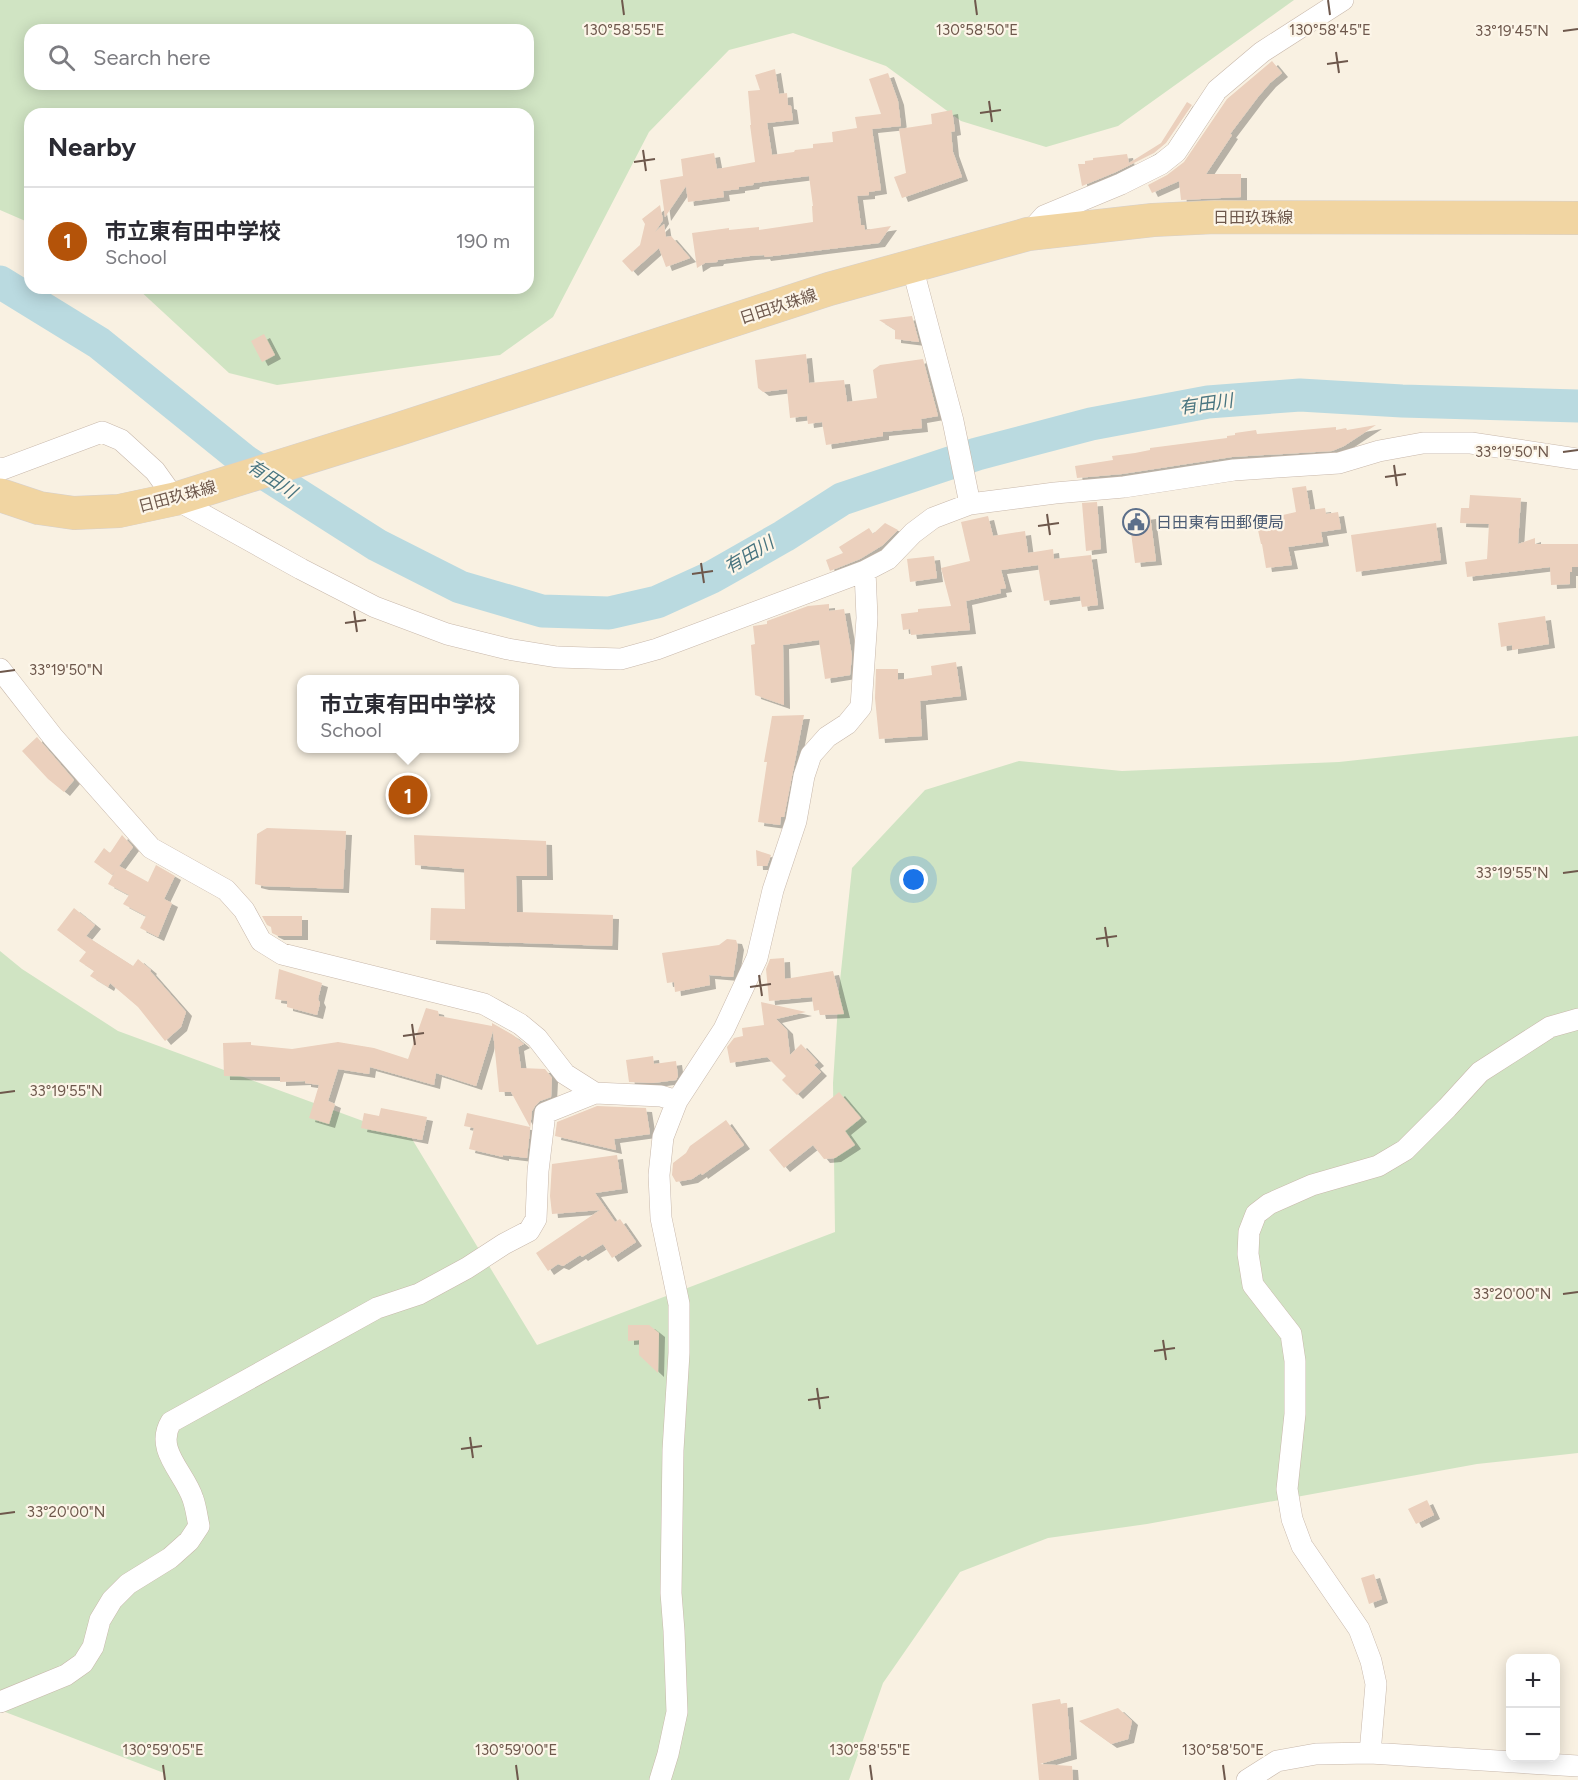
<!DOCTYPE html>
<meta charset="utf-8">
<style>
:root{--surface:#fff;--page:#f2f2f3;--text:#2b2b33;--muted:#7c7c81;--line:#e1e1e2;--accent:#b45309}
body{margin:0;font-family:Figtree,"Noto Sans JP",sans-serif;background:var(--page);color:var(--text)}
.controls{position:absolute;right:18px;bottom:18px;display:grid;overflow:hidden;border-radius:12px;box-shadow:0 3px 15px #0003}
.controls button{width:54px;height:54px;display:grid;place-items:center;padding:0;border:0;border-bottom:2px solid var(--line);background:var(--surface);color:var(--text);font:30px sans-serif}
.you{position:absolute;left:914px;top:880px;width:21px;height:21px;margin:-15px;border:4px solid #fff;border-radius:50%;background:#1a73e8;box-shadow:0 0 0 9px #1a73e833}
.badge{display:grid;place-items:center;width:39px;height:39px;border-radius:50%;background:var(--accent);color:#fff;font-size:20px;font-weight:700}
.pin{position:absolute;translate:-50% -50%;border:3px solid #fff;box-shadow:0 2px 6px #0006}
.popup{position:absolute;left:297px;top:675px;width:222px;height:78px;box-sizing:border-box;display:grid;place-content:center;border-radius:12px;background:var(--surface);filter:drop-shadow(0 2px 4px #0005);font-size:20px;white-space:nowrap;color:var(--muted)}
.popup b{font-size:22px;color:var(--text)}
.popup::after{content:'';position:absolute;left:50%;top:100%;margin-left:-12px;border:12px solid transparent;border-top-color:var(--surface)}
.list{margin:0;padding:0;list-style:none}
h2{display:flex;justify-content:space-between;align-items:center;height:78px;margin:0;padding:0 24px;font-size:26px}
h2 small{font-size:20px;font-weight:400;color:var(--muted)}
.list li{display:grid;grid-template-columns:39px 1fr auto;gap:18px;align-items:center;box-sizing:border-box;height:108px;padding:0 24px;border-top:2px solid var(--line)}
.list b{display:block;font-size:22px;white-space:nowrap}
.list p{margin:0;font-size:20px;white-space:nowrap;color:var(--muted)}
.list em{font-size:20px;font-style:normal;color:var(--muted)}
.icon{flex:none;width:33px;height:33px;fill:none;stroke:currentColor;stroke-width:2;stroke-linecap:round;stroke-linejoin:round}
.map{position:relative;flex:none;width:1578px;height:1780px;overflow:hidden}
.search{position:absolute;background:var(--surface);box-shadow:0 3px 15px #0003;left:24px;top:24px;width:510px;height:66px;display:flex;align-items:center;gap:15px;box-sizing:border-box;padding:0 21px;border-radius:18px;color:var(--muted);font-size:22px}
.panel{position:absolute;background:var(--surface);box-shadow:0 3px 15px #0003;left:24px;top:108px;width:510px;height:186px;border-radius:18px}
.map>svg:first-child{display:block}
.green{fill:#d0e4c3;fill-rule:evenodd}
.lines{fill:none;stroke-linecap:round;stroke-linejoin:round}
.river{stroke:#badae0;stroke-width:33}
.building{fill:#ebd0bd;filter:url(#shadow)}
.street-casing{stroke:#c8b8ab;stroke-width:22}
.primary-casing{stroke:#d6d0cd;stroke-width:34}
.street{stroke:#fff;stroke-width:21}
.primary{stroke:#f1d5a2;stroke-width:33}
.ticks{fill:none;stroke:#6e584c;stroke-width:2}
.labels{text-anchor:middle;stroke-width:4.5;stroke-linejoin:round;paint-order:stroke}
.street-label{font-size:16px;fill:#6e584c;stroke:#fcf5e8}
.service-label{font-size:16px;fill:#4e5e75;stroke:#fcf5e8;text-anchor:start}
.water-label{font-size:18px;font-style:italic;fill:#48747f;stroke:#fcf5e8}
.ticks-label{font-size:15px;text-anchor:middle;fill:#6e584c;stroke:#fcf5e8;stroke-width:4.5;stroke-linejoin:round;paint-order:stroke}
</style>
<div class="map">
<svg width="1578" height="1780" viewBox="0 0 1578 1780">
<defs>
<filter id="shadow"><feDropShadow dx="6" dy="4" stdDeviation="0" flood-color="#0004"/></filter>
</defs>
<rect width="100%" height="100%" fill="#f9f1e2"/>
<!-- green -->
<path class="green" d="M0,0h1294l-176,126 -72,21 -85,-26 -75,-55 -93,-33 -64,17 -80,82 -96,185 -53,38 -223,30 -48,-12 -92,-85h391v-174h-498v109l-30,-13zM30,30h498v54h-498z
M1578,736v717l-101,11 -330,60 -99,14 -88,34 -77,111 -34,97h-685v-7l-164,-63v-759l22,18 96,62 294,108 125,206 298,-113 -2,-149 6,-93 13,-122 73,-78 94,-29 103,10 217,-9z"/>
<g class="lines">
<!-- river -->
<path class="river" d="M0,282l99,61 146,118 132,84 83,42 82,24 67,2 48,-11 55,-25 72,-41 58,-37 135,-45 114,-30 117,-22 92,-7 102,6 176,5"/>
</g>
<!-- building -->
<path class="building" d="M1272,61l10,12 -12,10 -12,14 -28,37 2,1 -26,39h35v23l-60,3 -2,-19 -27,12 -4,-8 19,-10 17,-13 43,-63z
M775,69l4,25 8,-1 1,12 3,1 2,14 -26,3 5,32 22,-3 1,-2 18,-2v-4l20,-2 -1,-10 25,-4 -2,-11 26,-3 -12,-35 19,-6 10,28 3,25 -29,3 9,61 -12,2v3l-12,1 4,29h3l1,5 26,-4 -12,17 -114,14 -1,-2 -14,1 -32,4 -1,2 -12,1 -8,5 -5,-35 37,-5v2l30,-3v3l54,-8 -1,-16h1l-4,-30 -55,7 -1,2 -14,2v2l-16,2 1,6 -36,5 -2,-16 -21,31 -5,-37 23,-4 -2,-17 33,-6 3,16 38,-7 -5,-37h1l-3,-34 12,-1 -5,-15z
M1187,102l5,3 -26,38 -12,10 -38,19 -34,14 -4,-22h7v-3l8,-1v-2l34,-4 2,9 32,-20z
M952,110l3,21 -4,1 2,20 9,25 -60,21 -8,-21 12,-4 -7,-44 33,-5 -1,-10z
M660,205l3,15 -8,12 9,-8 2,13 5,-1 19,22 -24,9 -7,-19 -27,24 -10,-11 18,-16 5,-21 -3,-5z
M912,316l7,26 -24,-3v-9l-16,-10z
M264,334l11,21 -13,7 -11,-21z
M806,354l3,29 35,-3 3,22 30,-4 -4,-28 7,-5 43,-6 15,57 -17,3 1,9 -39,4v4l-57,9 -4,-23 -14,2 -1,-8 -17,2 -3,-29 -24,3 -5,-4 -3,-28z
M1376,425l-32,21 -12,5 -100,6 -110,17 -45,4 -2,-12 38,-6 -1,-4 23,-3 15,-3v-2l77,-10v-2l8,-1v-2l21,-3 1,4 79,-7v3l10,-2 1,2z
M1306,486l4,24 15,-2 1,6 12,-2 3,17 -20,3 2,10 -35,5 4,18 -26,3 -4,-24h-1l-5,-23 40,-9 -4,-24z
M1470,495l51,3 -3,46 17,-6v6h43v23h-6v5h-2v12l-19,1 -1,-18 -83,10 -2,-15 22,-3 2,-35 -29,-1 1,-15h8z
M1097,502l4,47 -15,2 -4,-48z
M1150,515l6,46 -21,2 -6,-45z
M988,516l5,20 32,-5 3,22 25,-4 1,10 37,-4 7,50 -16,2 -2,-11 -36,5 -6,-36 -37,5 5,18 -6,1 1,4 -35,8 4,29 -59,5 -1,-6 -7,1 -2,-16 17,-2v-3l33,-3 -10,-38 29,-7 -9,-39z
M885,523l13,7 -15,15 -23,14 -30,12 -4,-11 17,-7 -4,-6 30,-19 4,6z
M1436,523l5,37 -85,12 -5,-37z
M934,556l3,22 -27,4 -3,-23z
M829,604v7l15,-2 8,47 -2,19 -25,4 -6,-39 -36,5 1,60 -29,-10 -4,-50 4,-1 -2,-18 14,-2v-3l41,-15z
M1545,616l4,28 -37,6v-5l-11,2 -3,-24z
M956,662l5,34 -41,5 2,35 -43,3 -4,-41 1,-29h22v11l34,-5 -1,-9z
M804,715l-20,102h-3l-1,8 -22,-3 9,-60h-3l8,-46z
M37,737l37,43 -10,12 -16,-13 -26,-28z
M267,828l79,3 -3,58 -80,-3 -8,-2 2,-50z
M122,835l11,12 -14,19 29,16 8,-17 19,11 -11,23 8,4 -14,34 -18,-9 6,-12 -23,-12 6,-9 -21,-11 7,-13 -3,4 -18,-13 10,-14 6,5z
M414,835l132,6 1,35h-31l1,36 96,3 -1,31 -182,-6 1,-32 34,1 -1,-40 -49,-4z
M756,850l15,5 -4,11h-10z
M74,908l21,17 -9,11 47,30 5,-7 13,11 -1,1 36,41 -5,15 -16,14 -27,-34 -28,-24 -2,4 -18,-11 4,-5 -15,-10 7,-9 -29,-22z
M262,916h40v20h-24l-6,-3 -1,-6 -4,-2z
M727,939l9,1 2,6 -5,31 -24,-2 1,10 -35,7 -1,-10 -7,1 -5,-30 57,-8z
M784,958l1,21 48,-8 11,43 -24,1 -1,-5 -5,1 -2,-14 -43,4 -3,-32 4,-10z
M279,969l43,14 -4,16 2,4 -3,12 -30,-8v-6l-12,-2z
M761,1002l45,10 -30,7 11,11 3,25 11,-11 17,18 -4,3 7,7 -24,23 -15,-15 4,-4 -19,-19 -37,6 -3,-16 7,-9 9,-2 -1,-8 22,-3z
M426,1008l12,3 1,5 53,10v-3l21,12 11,9 -6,3 3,21 24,1 7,9 -1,19 -11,4 -5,5 -3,5 -5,47 -24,-3v2l-34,-8 5,-21 -10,-2 3,-13 63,14 -19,-35h-12l-6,-61 -17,55 -40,-13 -2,12 -64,-18 -1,7 -31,-5 -10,32 7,3 -6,20 -20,-6 10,-33 -14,-2v-2l-25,1v-5l-56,-1 -1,-33 28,-1v3l41,4 46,-7 36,6 34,11z
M653,1056l1,8 22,-3 2,15 -2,4 -23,3 -24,-1 -3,-22z
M839,1092l22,26 -16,13 10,14 -20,13 -11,1 -11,-14 -29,23 -15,-18z
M597,1106l49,2 4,26 -36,5 2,11 -61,-14 2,-14z
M381,1108l46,9 -5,23 -61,-12 3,-15 15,3z
M726,1120l18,25 -42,30 -1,-2 -9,6 -16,3 -4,-7 1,-12 13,-10 4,-7z
M617,1155l5,34 -27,4 20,29 5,-3 16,23 -24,16 -9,-14 -21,13 -2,-2 -17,11 -5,-2 -10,7 -12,-18 64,-43 -48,4 -2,-18 2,-32z
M628,1325h21l10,8 -1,40 -19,-18v-15l-11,1z
M1427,1500l7,15 -18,9 -8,-15z
M1374,1574l8,25 -13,5 -8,-26z
M1060,1699l1,5 6,-1 4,52 -31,9 32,2 1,14h-34l-7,-76z
M1118,1708l14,13 -4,18 -17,5 -32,-23z"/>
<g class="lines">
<defs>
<path id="street" d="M1028,234l16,-18 77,-32 40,-20 15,-12 41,-62 45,-38 81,-52
M912,266l41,155 17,83
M0,468l3,1 99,-37 19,8 34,31 20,28 126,70 74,38 72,27 61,15 49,8 64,2 36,-10 208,-78 23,-12 25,-26 20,-15 37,-14 85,-11 69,-6 110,-17 105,-7 40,-12 44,-8h48l107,16
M0,669l53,68 98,111 75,42 18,20 17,31 21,13 202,50 36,20 17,14 28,36 30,19
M0,1702l66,-27 17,-12 10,-16 7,-27 12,-20 16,-16 42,-26 19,-17 10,-15c-2,-9 -3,-19 -6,-27 -8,-26 -39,-49 -22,-77l206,-114 42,-14 48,-26 37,-24 25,-13 7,-12 2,-48 7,-58 50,-20 66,3 16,5
M1370,1753l6,-69 -5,-23 -12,-32 -57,-83 -10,-27 -5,-30 8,-75v-53l-4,-27 -38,-49 -5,-31 1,-22 7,-18 13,-10 43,-19 66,-19 27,-16 42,-42 33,-36 70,-45 28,-8
M660,1780l8,-26 9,-42 -3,-81 -3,-38 2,-143 6,-97v-49l-18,-86 -2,-43 4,-38 14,-36 47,-72 33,-71 16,-68 23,-69 8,-45 7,-21 16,-18 20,-13 14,-17 6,-89 -2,-47
M1247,1780l30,-19 39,-7 54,-1 208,13"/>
<path id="primary" d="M0,495l39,13 35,5 45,-2 56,-12 221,-69 433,-141 199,-55 125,-14 62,-3 363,1"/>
</defs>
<!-- street casing -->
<use href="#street" class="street-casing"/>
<!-- primary casing -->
<use href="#primary" class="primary-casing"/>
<!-- street -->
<use href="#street" class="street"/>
<!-- primary -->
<use href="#primary" class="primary"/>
</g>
<!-- ticks -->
<path class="ticks" d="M622,0l2,15M975,0l2,15M1328,0l2,15M1563,31l15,-2M1336,52l3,21M1327,64l21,-3M989,101l3,21M980,113l21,-3M643,150l3,21M634,162l21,-3M1563,452l15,-2M1394,465l3,21M1385,477l21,-3M1047,514l3,21M1038,526l21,-3M701,563l3,20M692,574l21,-3M354,611l3,21M345,623l21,-3M0,672l15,-2M1563,873l15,-2M1105,927l3,20M1096,939l21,-3M759,975l3,21M750,987l21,-3M412,1024l3,21M403,1036l21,-3M0,1093l15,-2M1563,1294l15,-2M1163,1340l3,20M1154,1351l21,-3M817,1388l3,21M808,1400l21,-3M470,1437l3,21M461,1449l21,-3M0,1514l15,-2M163,1765l2,15M516,1765l2,15M870,1765l2,15M1223,1765l2,15"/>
<!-- icons -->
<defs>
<symbol id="civic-ring" viewBox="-11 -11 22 22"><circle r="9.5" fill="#fcf5e8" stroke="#5c6f8a" stroke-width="1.5"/><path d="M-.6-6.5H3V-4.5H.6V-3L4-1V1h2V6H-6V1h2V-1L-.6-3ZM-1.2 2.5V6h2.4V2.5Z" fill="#5c6f8a"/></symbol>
</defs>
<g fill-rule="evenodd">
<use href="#civic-ring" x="1121" y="507" width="30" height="30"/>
</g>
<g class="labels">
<!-- street labels -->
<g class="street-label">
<text x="1253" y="223">日田玖珠線</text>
<text transform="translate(778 306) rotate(-18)" y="6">日田玖珠線</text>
<text transform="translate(177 496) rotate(-15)" y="6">日田玖珠線</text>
</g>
<!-- service labels -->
<g class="service-label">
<text x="1156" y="528">日田東有田郵便局</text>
</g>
<!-- water labels -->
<g class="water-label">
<text transform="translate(1206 404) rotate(-8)" y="6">有田川</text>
<text transform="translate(272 479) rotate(33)" y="6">有田川</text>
<text transform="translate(749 555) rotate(-31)" y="6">有田川</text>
</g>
</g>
<g class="ticks-label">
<text x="624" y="35">130°58'55"E</text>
<text x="977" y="35">130°58'50"E</text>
<text x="1330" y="35">130°58'45"E</text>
<text x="1512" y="36">33°19'45"N</text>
<text x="1512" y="457">33°19'50"N</text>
<text x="66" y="675">33°19'50"N</text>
<text x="1512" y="878">33°19'55"N</text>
<text x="66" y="1096">33°19'55"N</text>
<text x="1512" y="1299">33°20'00"N</text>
<text x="66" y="1517">33°20'00"N</text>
<text x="163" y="1755">130°59'05"E</text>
<text x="516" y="1755">130°59'00"E</text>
<text x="870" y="1755">130°58'55"E</text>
<text x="1223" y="1755">130°58'50"E</text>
</g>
</svg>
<div class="controls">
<button>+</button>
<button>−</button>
</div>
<div class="you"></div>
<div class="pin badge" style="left:408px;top:795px">1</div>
<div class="popup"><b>市立東有田中学校</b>School</div>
<div class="search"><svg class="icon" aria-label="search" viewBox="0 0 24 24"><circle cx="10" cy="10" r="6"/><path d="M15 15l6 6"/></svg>Search here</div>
<section class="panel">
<h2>Nearby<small></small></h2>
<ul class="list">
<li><span class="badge">1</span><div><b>市立東有田中学校</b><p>School</p></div><em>190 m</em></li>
</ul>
</section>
</div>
